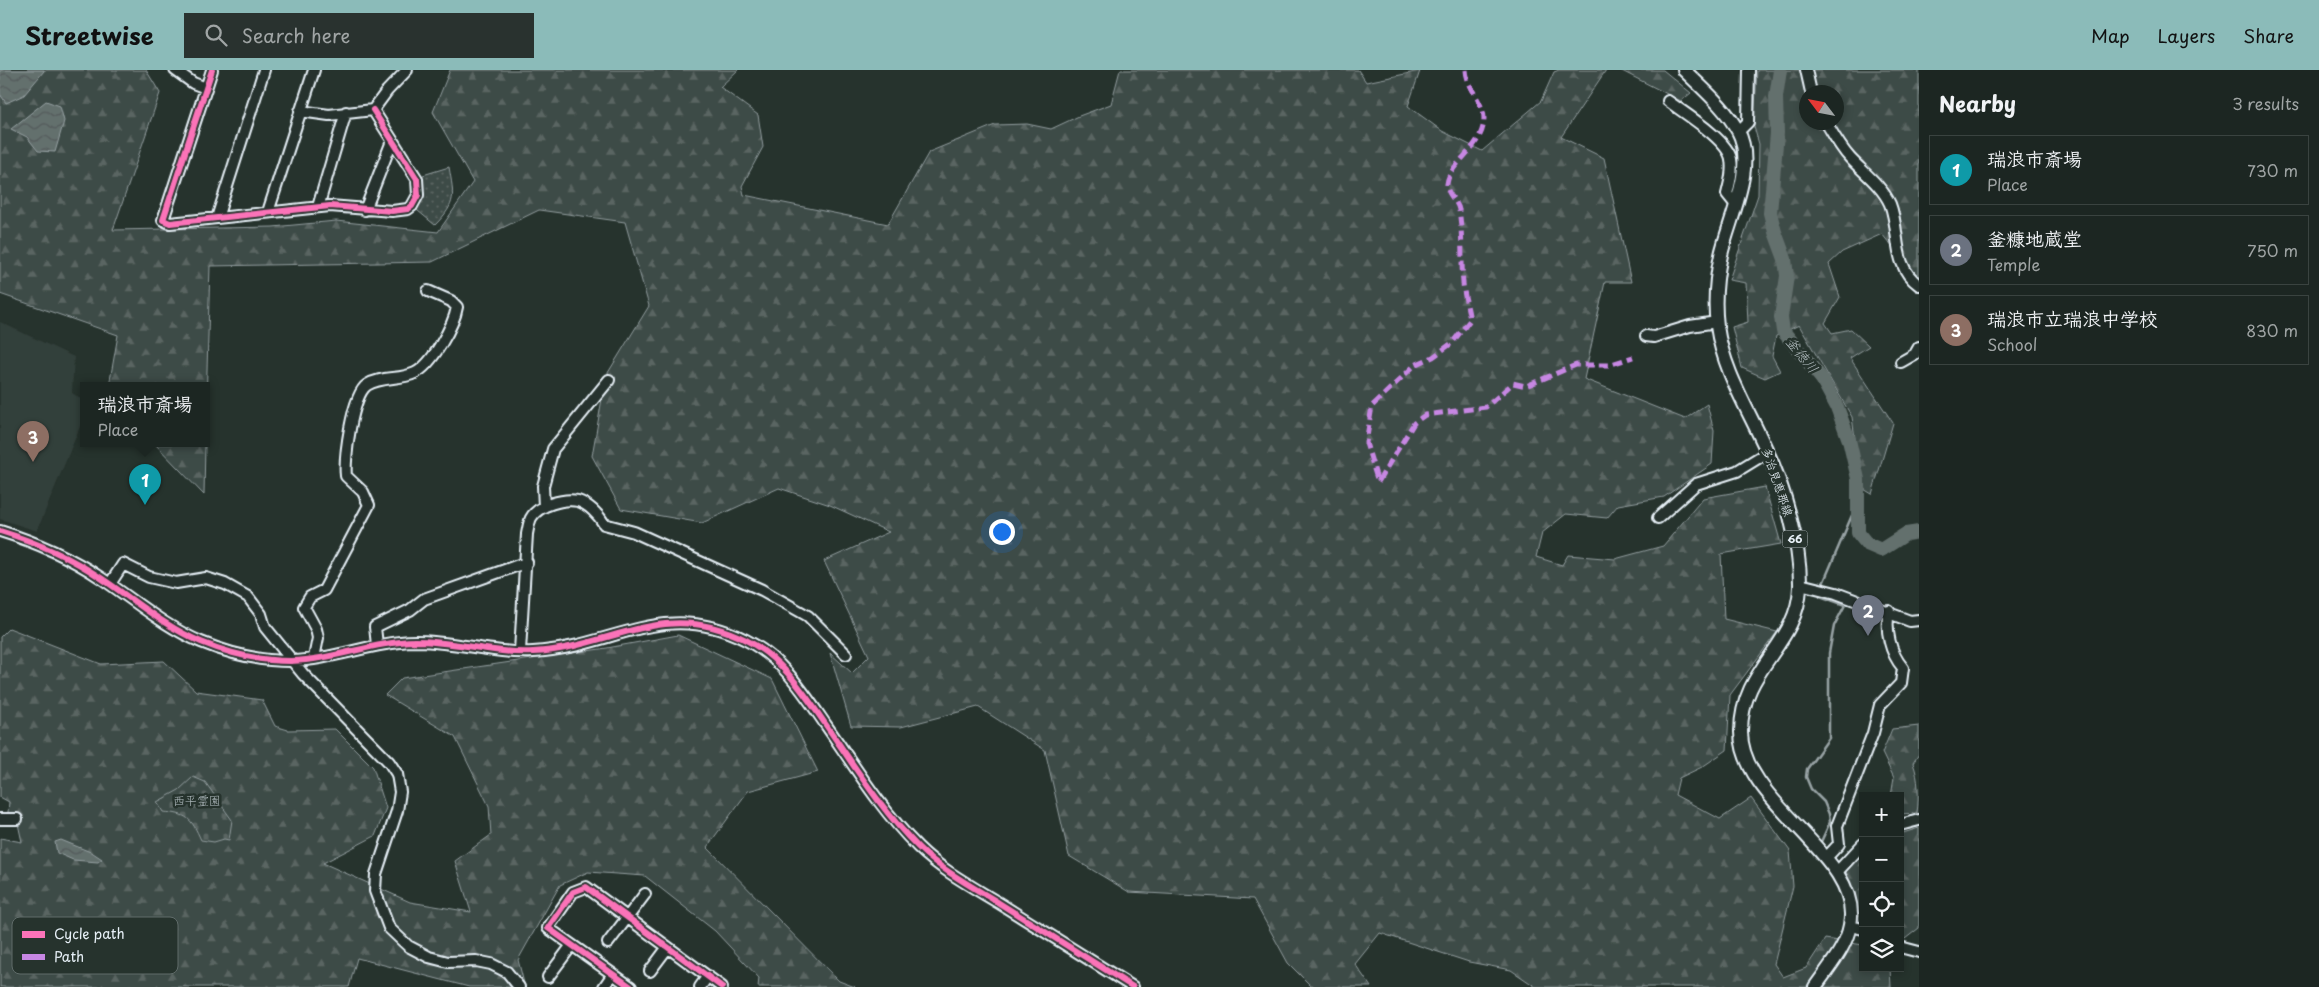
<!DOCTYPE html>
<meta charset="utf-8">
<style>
:root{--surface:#1c2622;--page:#29322f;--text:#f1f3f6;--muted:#a0a5a5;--line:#3a4340;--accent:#8bbbb9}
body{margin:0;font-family:"Playpen Sans","Klee One",sans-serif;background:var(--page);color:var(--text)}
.controls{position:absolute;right:15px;bottom:15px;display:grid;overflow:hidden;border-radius:0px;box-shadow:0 2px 8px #0003}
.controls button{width:45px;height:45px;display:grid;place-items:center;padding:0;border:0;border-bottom:1px solid var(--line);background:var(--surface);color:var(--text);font:25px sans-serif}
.compass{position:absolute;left:1799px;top:15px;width:45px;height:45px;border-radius:50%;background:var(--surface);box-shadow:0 2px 8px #0003;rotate:302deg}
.you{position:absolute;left:1001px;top:461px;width:18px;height:18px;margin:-12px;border:4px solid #fff;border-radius:50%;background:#1a73e8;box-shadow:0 0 0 8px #1a73e833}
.badge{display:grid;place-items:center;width:32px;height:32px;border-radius:50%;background:var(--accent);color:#fff;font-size:16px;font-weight:700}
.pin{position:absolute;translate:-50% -41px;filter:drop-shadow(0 1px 2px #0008)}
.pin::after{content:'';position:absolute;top:26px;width:18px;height:15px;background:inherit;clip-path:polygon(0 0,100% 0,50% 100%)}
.popup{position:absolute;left:80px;top:312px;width:130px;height:65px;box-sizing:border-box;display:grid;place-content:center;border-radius:0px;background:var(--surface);filter:drop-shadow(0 1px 4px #0005);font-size:16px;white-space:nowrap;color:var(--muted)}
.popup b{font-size:19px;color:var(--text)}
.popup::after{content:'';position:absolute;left:50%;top:100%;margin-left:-10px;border:10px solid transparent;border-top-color:var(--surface)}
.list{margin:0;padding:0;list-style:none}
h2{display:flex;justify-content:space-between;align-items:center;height:65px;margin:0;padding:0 20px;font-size:21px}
h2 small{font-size:16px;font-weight:400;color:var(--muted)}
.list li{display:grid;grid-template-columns:32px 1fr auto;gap:15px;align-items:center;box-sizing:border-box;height:70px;margin:0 10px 10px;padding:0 10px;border:1px solid var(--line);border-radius:0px}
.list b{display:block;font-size:19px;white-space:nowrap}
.list p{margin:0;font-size:16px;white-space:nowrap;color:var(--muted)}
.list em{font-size:16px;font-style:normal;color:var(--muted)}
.icon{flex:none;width:28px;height:28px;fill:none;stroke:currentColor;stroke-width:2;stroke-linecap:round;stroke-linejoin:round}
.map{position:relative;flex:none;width:1919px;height:917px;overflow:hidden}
header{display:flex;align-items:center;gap:30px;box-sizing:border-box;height:70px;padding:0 25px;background:var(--accent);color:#111}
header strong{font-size:24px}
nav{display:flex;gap:28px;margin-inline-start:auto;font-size:18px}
.search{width:350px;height:45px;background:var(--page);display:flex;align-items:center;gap:12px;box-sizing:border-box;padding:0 18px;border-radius:0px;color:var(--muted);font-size:19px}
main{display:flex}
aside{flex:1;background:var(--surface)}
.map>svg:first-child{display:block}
.built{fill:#333f3a}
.forest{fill:url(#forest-firs);stroke:#939ea0;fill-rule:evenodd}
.cemetery{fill:url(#cemetery-stones);stroke:#939ea0}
.park{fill:url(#park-dots);stroke:#939ea0}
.water{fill:url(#water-waves);stroke:#98a3a5}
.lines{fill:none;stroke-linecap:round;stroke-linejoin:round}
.stream{stroke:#98a3a5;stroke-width:2.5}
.river{stroke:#636f6d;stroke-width:14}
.minor-casing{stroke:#e8f1f8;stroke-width:14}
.major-casing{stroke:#e8f1f8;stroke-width:16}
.minor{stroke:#26332d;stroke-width:10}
.major{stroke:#26332d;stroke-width:12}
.quiet{stroke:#c787e3;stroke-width:5;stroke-dasharray:10 5;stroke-linecap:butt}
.cycleway-casing{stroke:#26332d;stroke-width:9}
.cycleway{stroke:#fb73b8;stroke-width:6}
.labels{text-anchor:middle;stroke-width:5;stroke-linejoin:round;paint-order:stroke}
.shield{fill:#26332d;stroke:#aeb8bb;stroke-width:1}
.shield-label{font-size:11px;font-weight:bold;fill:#e8f1f8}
.street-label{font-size:12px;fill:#e8f1f8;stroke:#26332d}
.park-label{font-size:12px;fill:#b5bfc3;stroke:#26332d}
.water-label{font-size:14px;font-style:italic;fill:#b3bdc0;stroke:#26332d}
.key{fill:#26332d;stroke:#606c6a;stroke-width:1}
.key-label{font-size:14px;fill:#e8f1f8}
</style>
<header>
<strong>Streetwise</strong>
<div class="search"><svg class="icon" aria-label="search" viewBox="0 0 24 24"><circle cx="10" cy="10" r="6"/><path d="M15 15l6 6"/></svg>Search here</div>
<nav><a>Map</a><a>Layers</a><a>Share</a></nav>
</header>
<main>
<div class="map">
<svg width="1919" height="917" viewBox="0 0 1919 917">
<defs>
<pattern id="forest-firs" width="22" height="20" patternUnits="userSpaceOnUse" patternTransform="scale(1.25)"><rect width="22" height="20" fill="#3e4b47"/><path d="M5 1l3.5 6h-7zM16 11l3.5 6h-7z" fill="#5a6562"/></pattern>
<pattern id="cemetery-stones" width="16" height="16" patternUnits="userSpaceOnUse" patternTransform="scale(1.25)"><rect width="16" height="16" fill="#3e4b47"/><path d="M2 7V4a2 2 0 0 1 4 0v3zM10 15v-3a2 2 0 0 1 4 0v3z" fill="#5a6562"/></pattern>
<pattern id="park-dots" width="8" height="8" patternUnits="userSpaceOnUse" patternTransform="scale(1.25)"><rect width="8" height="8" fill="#3e4b47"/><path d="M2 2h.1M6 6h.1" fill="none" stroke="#5a6562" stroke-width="1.8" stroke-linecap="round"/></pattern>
<pattern id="water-waves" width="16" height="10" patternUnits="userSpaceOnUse" patternTransform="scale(1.25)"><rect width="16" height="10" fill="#636f6d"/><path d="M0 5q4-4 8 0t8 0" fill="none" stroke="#535a5a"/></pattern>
</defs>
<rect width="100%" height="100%" fill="#26332d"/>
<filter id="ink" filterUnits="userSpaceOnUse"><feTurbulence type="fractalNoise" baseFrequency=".02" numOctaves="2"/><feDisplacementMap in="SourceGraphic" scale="10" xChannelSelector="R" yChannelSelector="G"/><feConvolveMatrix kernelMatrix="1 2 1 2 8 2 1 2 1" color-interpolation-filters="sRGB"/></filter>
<g filter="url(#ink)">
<!-- built -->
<path class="built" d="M0,252l74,35 -2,36 12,8v16l-47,114 -37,-12z"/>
<!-- forest -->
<path class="forest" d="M0,0h146l14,23 -47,137 160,-3 63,-6 102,11 35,-50 -40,-70 17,-42h288l-18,17 38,28 5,32 -21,39 2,9 144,29 41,-72 66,-27 32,-1 24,5 28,-13 32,-12 9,-34h238l8,12 54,-11 -12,35 34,25 40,20 59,-50 13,-29 5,-2h47l-45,67 43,21 27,124h-26l-21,97 101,40 22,-15 7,27 -2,33 -48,33 -46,8 -11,13 -41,-4 -24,19 -6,24 26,8 6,-10 47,4 48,-13 40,-48 62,-11 16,57 -60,10 3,65 53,13 -47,63 -3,55 -25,17 -23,11 -4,17 45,24 31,-21 39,53 3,35 -19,78 9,13 23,-9 19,-29 38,6v23h27l1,19h-355l-25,-17 -42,-8 -89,-29 -25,31 16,23h-59l-24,-24 -35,-64 -124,-7 -60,-36 -24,-106 -67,-43 -77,20 -50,-1 -21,-73 22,20 17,-17 -45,-95 65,-29 -59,-27 -51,-17 -77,35 -81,-14 -29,-53 14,-80 43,-70 -24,-84 -86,-12 -107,52 -222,4 -4,139v-19h-97l9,-51 -118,-41z
M1620,0h43l28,23 -10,8z
M1757,0h162v211l-37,-47 -40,18 -13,12 11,33 -15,26 7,10 19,-4 18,17 -19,12 43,65 -21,71 -10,-6 -10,-71 -53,-92 -23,11 -4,20 8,15 -15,7 -23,-10 -10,-41 16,-5 -2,-39 -17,-3 29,-85 1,-51 -5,-17zM1806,22h30v30h-30z
M155,374h50l-1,51z
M9,558l92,36 63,-3 32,30 66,9 13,26 13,4 47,-1 38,38 13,41 -11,28 -52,27 87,39 61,10 -16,-51 36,-26 -2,-29 -34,-69 -70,-42 17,-17 205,-30 71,-13 94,44 46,93 -70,19 -41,56 132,134 16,6h-97l1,-9 -44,-47 -70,-55 -57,-4 -28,13 -42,75 7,27h-56l-112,-29 -8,29h-349v-149l22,4 -5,-23 -9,-7 1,-10 -9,-5v-160z
M1919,656v28l-6,9c6,16 6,34 4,50l-17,1v-18h-9l3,-18 -12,-25 10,-24z
M1919,758v100l-14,11 -5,-2v-103z
M1863,783v70l-4,-2 -4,-22 -10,-31z"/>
<!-- cemetery -->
<path class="cemetery" d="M193,707l12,5 27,38 -3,20 -5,-1 -10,3 -13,-2c-10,-22 -13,-26 -38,-28l-6,-10 22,-12z"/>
<!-- park -->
<path class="park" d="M449,97c5,29 8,36 -14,58l-23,-19c9,-9 11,-17 11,-31z"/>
<!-- water -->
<path class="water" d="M0,0h44v1l-20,24 -18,8 -6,-9z
M46,31l14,5 4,15 -9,31 -17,-1 -11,-14 -16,-8z
M61,770l32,13 9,6 -4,3 -25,-2 -16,-7 -2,-11z"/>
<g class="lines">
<!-- stream -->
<path class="stream" d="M1822,516l36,-85
M1820,774l10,-22 -1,-8 -5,-12 -13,-13 -5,-12 1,-8 22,-31v-85l5,-27 11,-21 -25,-9 1,-4"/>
<!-- river -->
<path class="river" d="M1780,0l-4,27 1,36 -7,80 5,19 10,27 2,17 -6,41 2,14 39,48 15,28 12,33 9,39v54l9,11 14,6 25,-16 13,-2"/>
<defs>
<path id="minor" d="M175,0l18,13 13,5
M212,0l-49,150 7,3 160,-17 62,5 16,-2 4,-3 6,-11 -1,-16 -44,-69
M1806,0l5,22
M1668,31c16,12 60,39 63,58 2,12 -1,23 -4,35l8,10
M300,41l29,4 44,-5 14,-19 20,-21
M1826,52c7,12 14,25 24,36 13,14 32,28 40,46 11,28 1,61 29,81
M1738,62l10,-10 1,-52
M318,137l28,-95
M365,140l27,-69
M268,142l46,-142
M217,148l47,-148
M1646,266l8,1 36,-11 27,-4
M1901,292l14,-8 4,-7
M544,437l-1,-21 10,-37 56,-69
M1658,448l38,-34 41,-13 31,-19
M0,461c36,11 70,26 101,47 33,22 64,49 100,64 29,12 59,19 90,19 42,-1 82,-19 124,-20 40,0 79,13 118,11 79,-4 130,-54 213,-12 36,18 58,53 80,85 29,42 56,86 92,122 23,23 53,39 81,56 45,28 90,56 134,84
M110,514l13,-20 26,13 27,6 30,-5 19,6 23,13 13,17 4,13 38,47 86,88 8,12 3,18 -3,19 -21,63 -1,17 14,37 19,18 21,11 19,5 28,-1 15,3 16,8 12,15
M1800,514l36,9 74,28 9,-1
M377,575l-2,-18 35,-17 14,-11 103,-37
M520,581l7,-117c1,-5 2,-12 4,-16 7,-13 33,-20 47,-17 10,3 21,14 26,23l30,8 128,58 46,26 38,38
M314,588l4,-20 -2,-9 -12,-22 6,-10 14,-7 45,-85 -6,-13 -17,-16c-2,-17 6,-81 21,-91 14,-9 33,-5 48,-12 17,-8 39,-48 42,-66l-6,-6 -23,-10
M0,749h17
M1900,755l19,-5
M1826,788l13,-14 -2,-18 36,-93 7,-28 21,-22 2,-15c-13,-15 -18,-38 -14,-57
M1837,802l26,-28
M1850,856l13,3
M608,873l37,-49
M1900,877l19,5
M650,901l18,-24
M548,907l24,-32
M604,917l9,-13
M631,917l-83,-59 25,-36 13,-5 136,100
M700,917l8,-11"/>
<path id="major" d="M1684,0c19,19 41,37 54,61 19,35 -9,88 -17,124 -5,23 -7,47 -4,71 6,44 31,83 49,123 18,37 35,97 34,138 -2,58 -59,81 -59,144 -1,73 123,125 109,194 -4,23 -22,43 -35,62"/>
</defs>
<!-- minor casing -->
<use href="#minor" class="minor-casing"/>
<!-- major casing -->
<use href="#major" class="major-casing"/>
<!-- minor -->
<use href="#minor" class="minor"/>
<!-- major -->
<use href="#major" class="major"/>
<!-- quiet -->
<path class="quiet" d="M1466,0c1,19 18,32 18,49 -1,30 -35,43 -37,65 -1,10 11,17 12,26 4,24 2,49 4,73 1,12 5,25 7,37l-18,23 -19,14 -18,8 -43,41 -6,37 12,39 36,-59 11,-8 61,-8 27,-24 13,3 50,-21h33l24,-8"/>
<defs>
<path id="cycleway" d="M212,0l-49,150 7,3 160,-17 62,5 16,-2 4,-3 6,-11 -1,-16 -44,-69
M0,461c36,11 70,26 101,47 33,22 64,49 100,64 29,12 59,19 90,19 42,-1 82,-19 124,-20 40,0 79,13 118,11 79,-4 130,-54 213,-12 36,18 58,53 80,85 29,42 56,86 92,122 23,23 53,39 81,56 45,28 90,56 134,84
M631,917l-83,-59 25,-36 13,-5 136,100"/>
</defs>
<!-- cycleway casing -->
<use href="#cycleway" class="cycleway-casing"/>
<!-- cycleway -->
<use href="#cycleway" class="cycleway"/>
</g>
</g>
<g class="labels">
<!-- shield labels -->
<rect class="shield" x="1782.5" y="460.5" width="25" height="17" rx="4"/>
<g class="shield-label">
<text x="1795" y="473">66</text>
</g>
<!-- street labels -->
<g class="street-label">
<text transform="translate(1777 412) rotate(71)" y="4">多治見恵那線</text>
</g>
<!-- park labels -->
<g class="park-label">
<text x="197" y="735">西平霊園</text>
</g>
<!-- water labels -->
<g class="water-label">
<text transform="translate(1802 285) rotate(51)" y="5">釜徳川</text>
</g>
</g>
<!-- legend -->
<rect x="12" y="847" width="166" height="57" rx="8" class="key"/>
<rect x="22" y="861" width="23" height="7" fill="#fb73b8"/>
<rect x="22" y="884" width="23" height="6" fill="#c787e3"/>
<g class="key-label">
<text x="54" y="869">Cycle path</text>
<text x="54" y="892">Path</text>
</g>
</svg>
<div class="controls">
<button>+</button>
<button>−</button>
<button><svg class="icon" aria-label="locate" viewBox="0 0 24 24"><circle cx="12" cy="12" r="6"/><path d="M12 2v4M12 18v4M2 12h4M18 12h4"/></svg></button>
<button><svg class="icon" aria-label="layers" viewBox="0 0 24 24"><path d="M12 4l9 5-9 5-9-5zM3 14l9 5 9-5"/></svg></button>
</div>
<svg class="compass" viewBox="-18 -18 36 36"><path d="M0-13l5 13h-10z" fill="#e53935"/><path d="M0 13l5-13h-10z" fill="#a0a5a5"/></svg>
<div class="you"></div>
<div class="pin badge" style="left:145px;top:435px;background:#0f9aa8">1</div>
<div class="popup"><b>瑞浪市斎場</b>Place</div>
<div class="pin badge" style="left:1868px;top:566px;background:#6b7280">2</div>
<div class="pin badge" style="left:33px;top:392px;background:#8d6e63">3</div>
</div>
<aside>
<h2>Nearby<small>3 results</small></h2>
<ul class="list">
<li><span class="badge" style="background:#0f9aa8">1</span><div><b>瑞浪市斎場</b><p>Place</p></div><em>730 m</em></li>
<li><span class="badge" style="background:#6b7280">2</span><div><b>釜糠地蔵堂</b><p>Temple</p></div><em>750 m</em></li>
<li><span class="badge" style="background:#8d6e63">3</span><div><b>瑞浪市立瑞浪中学校</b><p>School</p></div><em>830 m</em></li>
</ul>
</aside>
</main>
